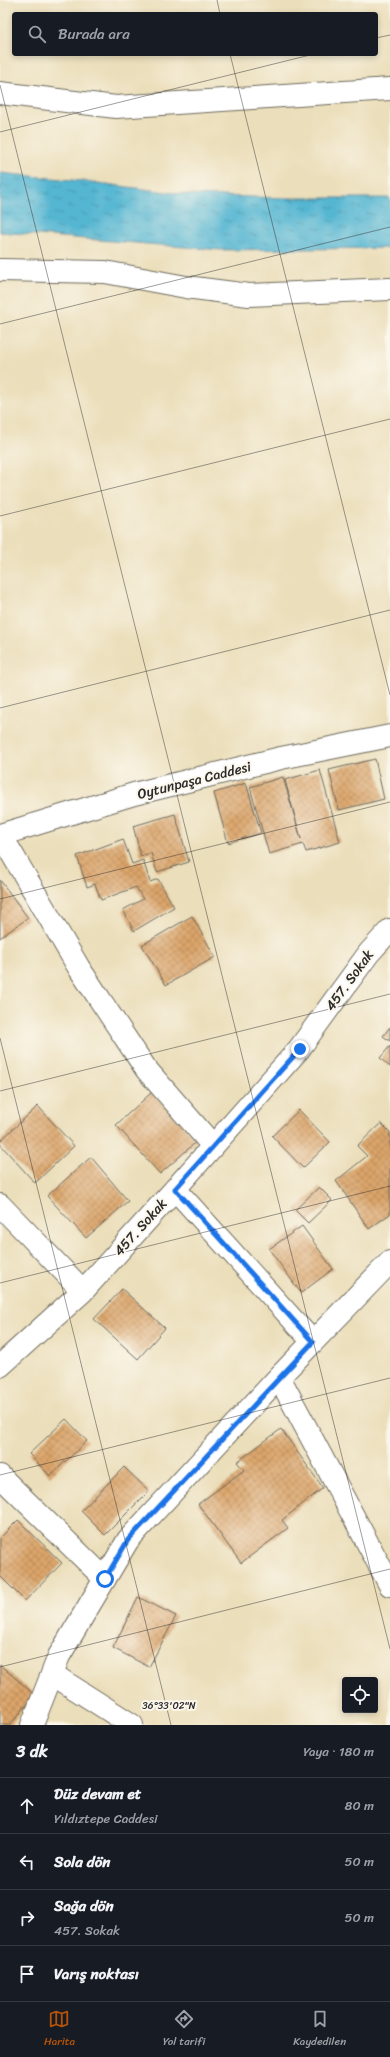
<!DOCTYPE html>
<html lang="tr">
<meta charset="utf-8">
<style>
:root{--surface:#171b24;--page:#242831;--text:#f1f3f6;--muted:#9ea1a6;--line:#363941;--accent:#b45309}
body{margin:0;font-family:Sriracha,sans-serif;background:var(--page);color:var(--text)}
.controls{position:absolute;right:12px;bottom:12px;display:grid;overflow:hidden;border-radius:4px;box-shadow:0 2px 6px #0003}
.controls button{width:36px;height:36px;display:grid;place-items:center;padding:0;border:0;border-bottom:1px solid var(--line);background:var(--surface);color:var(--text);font:20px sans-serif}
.stop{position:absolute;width:12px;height:12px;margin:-9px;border:3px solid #1a73e8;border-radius:50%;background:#fff}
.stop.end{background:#1a73e8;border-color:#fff;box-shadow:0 1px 4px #0008}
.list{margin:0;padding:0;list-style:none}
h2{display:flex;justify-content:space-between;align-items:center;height:52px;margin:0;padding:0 16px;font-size:17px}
h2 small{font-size:13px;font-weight:400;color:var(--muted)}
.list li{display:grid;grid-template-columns:26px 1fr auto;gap:12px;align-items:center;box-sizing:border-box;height:56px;padding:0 16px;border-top:1px solid var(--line)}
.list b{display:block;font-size:15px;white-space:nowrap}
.list p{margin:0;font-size:13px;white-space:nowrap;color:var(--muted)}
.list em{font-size:13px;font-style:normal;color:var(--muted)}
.icon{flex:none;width:22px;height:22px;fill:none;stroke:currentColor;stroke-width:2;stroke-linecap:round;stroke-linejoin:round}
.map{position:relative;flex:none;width:390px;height:1725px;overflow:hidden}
.search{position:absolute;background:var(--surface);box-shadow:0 2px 6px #0003;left:12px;right:12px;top:12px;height:44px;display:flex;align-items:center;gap:10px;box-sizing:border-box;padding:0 14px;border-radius:4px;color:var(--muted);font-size:15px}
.sheet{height:276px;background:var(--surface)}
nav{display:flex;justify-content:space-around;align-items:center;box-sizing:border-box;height:56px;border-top:1px solid var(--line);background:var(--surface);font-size:11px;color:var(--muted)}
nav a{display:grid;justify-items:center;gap:2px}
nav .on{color:var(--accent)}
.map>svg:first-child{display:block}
.water{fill:url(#water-ripples);stroke:#40707e}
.building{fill:url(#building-cross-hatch)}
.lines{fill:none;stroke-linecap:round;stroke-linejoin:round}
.minor-casing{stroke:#6e6a5d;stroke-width:24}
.minor{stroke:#fff;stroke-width:22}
.route{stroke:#1a73e8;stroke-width:5}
.ticks{fill:none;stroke:#2b2b2b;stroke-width:1;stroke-opacity:0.45}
.labels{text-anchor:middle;stroke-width:4;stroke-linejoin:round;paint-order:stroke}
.street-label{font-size:14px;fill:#2b2b2b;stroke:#fbf7ec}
.ticks-label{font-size:10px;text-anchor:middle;fill:#2b2b2b;stroke:#fbf7ec;stroke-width:4;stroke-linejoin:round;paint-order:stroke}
</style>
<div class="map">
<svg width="390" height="1725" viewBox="0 0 390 1725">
<defs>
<pattern id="water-ripples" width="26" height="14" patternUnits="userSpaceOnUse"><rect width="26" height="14" fill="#54b6d2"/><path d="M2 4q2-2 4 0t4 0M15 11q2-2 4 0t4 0" fill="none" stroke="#4694ab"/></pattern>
<pattern id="building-cross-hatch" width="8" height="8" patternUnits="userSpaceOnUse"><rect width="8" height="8" fill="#dca56b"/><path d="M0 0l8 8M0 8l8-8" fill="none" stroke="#b38758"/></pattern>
</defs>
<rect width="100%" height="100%" fill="#fbf7ec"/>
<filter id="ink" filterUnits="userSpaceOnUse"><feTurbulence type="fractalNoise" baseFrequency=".025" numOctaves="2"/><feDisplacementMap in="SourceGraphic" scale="8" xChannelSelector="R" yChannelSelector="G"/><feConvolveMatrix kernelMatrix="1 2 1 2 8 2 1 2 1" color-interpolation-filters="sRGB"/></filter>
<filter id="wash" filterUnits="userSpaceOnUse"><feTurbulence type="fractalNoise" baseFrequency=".012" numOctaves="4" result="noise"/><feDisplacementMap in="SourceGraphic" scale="16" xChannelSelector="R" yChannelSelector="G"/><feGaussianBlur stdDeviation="0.9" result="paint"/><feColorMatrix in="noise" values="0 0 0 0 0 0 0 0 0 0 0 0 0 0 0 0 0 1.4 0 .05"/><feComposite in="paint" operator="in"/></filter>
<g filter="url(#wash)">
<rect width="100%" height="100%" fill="#ebdeba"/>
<!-- water -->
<path class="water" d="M0,173l82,8 108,14 96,3h104v50l-169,2 -221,-18z"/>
<g id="blocks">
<!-- building -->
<path class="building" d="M375,759l9,40 -45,11 -10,-40z
M320,770l20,72 -34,10 -3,-8 -34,10 -19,-67 33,-10 18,62 -16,-59z
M246,783l15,50 -33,10 -14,-50z
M175,814l14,48 -32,10 -6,-19 -10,3 -8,-30z
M123,839l9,25 11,-4 7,22 8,-3 16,28 -40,24 -11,-21 20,-11 -7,-12 -35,13 -6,-16 -8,3 -10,-31z
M0,880l28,38 -28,20z
M192,916l23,41 -49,28 -24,-40z
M390,1027v14l-7,-5z
M390,1046v21l-10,-9z
M152,1092l45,49 -37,33 -44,-49z
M38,1106l36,40 -39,37 -35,-39v-3z
M299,1110l31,32 -27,26 -31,-32z
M381,1123l9,9v82l-21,15 -33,-48 31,-25 -10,-10z
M91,1157l37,44 -42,37 -39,-42z
M319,1187l13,13 -24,23 -13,-13z
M302,1226l31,43 -32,24 -32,-44z
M122,1289l43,39 -27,31 -44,-40z
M66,1419l21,22 -37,35 -21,-22z
M281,1429l42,59 -41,32 6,8 -47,35 -43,-59 46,-34 -7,-8z
M124,1467l25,24 -44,44 -24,-24z
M18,1520l44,43 -37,38 -25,-25v-38z
M138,1597l38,19 -27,51 -36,-19z
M0,1665l35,30 -25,30h-10z"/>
</g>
</g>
<g filter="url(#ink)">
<use href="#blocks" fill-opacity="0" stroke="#6e6a5d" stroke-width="1"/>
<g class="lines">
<defs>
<path id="minor" d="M0,93l116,14 274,-18
M0,270l105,2 81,15 63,8 141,-6
M0,835l134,-41 147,-36 109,-22
M1,835l78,133 67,101 67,77
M175,1189l138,153
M0,1205l83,86
M0,1366l83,-75 92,-102 124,-140 70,-96 21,-23
M279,1377l111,208
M0,1476l105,103
M52,1674l80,51
M32,1725l27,-69 69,-116 151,-163 111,-115"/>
</defs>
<!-- minor casing -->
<use href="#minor" class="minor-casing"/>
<!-- minor -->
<use href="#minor" class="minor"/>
</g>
</g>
<g class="lines" filter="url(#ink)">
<!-- route -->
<path class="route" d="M105,1579l23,-39 185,-198 -138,-153 125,-140"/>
</g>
<!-- ticks -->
<path class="ticks" d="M217,0l3,14M376,38l14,-3M230,54l160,641M0,85l390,1564M0,132l314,-78M0,324l390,-97M0,516l390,-97M0,708l390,-98M0,899l390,-97M0,1038l171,687M0,1091l390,-97M0,1283l390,-97M0,1475l390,-97M0,1667l390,-98"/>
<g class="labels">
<!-- street labels -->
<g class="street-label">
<text transform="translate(194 780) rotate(-14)" y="5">Oytunpaşa Caddesi</text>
<text transform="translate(349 980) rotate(-54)" y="5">457. Sokak</text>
<text transform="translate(140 1227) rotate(-48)" y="5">457. Sokak</text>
</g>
</g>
<g class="ticks-label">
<text x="169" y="1709">36°33'02"N</text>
</g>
</svg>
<div class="controls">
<button><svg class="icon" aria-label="locate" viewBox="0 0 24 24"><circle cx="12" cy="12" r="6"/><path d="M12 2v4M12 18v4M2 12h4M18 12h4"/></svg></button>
</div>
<div class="stop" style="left:105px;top:1579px"></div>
<div class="stop end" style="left:300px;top:1049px"></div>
<div class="search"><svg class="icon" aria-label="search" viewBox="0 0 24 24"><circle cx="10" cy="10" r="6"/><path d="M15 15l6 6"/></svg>Burada ara</div>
</div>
<section class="sheet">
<h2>3 dk<small>Yaya · 180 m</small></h2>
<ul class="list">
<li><svg class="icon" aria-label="ahead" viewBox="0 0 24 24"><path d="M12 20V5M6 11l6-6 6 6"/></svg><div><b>Düz devam et</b><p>Yıldıztepe Caddesi</p></div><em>80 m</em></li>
<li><svg class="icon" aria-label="left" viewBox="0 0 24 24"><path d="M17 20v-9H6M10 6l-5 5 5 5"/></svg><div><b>Sola dön</b></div><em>50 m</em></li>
<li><svg class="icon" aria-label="right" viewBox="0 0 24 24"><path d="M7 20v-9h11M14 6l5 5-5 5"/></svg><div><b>Sağa dön</b><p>457. Sokak</p></div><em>50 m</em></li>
<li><svg class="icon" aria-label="arrive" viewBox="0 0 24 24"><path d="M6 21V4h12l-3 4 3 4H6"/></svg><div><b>Varış noktası</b></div></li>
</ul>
</section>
<nav>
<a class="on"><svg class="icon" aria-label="map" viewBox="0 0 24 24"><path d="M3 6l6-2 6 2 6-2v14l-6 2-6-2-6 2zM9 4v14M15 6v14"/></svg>Harita</a>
<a><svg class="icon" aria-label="directions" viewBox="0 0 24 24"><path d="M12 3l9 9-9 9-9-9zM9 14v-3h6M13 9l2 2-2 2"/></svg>Yol tarifi</a>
<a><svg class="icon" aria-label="saved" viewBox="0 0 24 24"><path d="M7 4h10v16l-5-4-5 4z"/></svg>Kaydedilen</a>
</nav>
